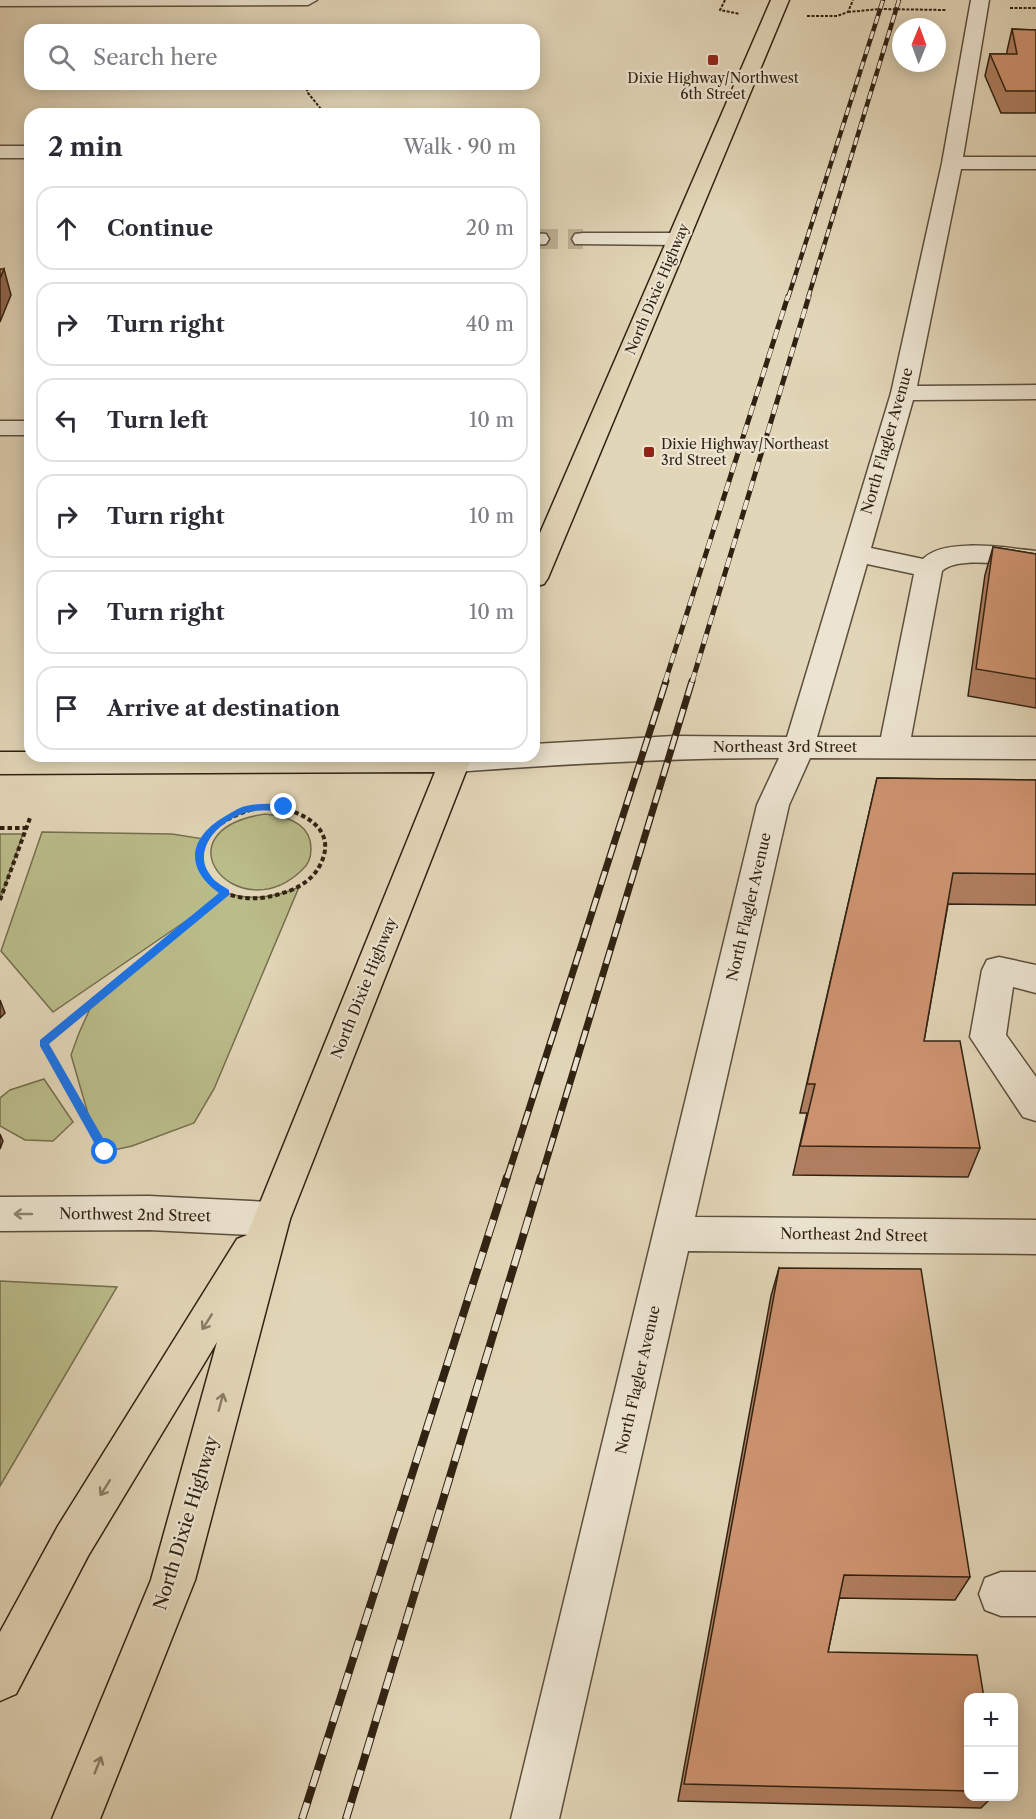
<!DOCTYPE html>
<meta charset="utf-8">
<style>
:root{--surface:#fff;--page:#f2f2f3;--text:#2b2b33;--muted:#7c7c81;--line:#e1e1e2}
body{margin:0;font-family:"Libre Caslon Text",serif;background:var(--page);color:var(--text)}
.controls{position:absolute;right:18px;bottom:18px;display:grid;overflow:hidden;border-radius:12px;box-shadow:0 3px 15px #0003}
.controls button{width:54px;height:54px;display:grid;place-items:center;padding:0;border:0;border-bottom:2px solid var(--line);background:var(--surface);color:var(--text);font:30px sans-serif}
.compass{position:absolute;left:892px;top:18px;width:54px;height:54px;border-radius:50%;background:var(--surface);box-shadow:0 3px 15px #0003;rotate:1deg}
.stop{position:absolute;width:18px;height:18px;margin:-14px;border:4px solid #1a73e8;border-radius:50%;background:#fff}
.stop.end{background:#1a73e8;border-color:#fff;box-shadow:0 2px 6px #0008}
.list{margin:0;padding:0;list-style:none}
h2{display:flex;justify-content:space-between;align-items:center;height:78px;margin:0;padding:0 24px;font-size:26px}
h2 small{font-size:20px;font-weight:400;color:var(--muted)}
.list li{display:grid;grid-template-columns:39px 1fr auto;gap:18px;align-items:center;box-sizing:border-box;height:84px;margin:0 12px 12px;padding:0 12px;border:2px solid var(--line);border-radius:18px}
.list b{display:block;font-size:22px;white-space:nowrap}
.list em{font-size:20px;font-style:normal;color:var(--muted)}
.icon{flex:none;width:33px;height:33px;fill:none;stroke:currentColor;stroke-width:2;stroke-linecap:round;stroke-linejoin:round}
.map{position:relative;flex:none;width:1036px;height:1819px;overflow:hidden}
.search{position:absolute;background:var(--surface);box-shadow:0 3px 15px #0003;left:24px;top:24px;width:516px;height:66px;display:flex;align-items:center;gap:15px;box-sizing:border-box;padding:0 21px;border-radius:18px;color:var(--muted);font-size:22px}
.panel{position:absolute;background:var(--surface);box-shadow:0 3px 15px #0003;left:24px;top:108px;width:516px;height:654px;border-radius:18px}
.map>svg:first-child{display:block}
.green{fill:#babc8a;stroke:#756f4e;stroke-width:1.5}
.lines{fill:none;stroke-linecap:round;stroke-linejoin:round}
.minor-tunnel{stroke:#beb297;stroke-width:20;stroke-dasharray:20 10;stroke-linecap:butt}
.minor-casing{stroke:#5c4f3c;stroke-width:3}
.major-casing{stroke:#302212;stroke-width:3}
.path-far1{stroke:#302212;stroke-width:2;stroke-dasharray:3 1.5;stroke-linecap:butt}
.path{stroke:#302212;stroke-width:4;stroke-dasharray:4.5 3;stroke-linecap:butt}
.minor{fill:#ece4d1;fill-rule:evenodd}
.major{fill:#e2d6b8;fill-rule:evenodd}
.rail-far3-casing{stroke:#302212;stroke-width:4.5}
.rail-far2-casing{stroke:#302212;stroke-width:5}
.rail-far1-casing{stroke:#302212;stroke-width:7}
.rail-casing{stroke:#302212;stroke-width:8}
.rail-far3{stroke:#ece4d1;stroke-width:3;stroke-dasharray:8;stroke-linecap:butt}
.rail-far2{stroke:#ece4d1;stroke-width:4;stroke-dasharray:10;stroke-linecap:butt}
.rail-far1{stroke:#ece4d1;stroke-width:4.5;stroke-dasharray:14;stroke-linecap:butt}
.rail{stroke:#ece4d1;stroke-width:6;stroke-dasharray:17;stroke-linecap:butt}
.wall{fill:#b07e60;stroke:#302212;stroke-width:1.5}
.shaded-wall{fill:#90674e;stroke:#302212;stroke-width:1.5}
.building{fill:#cd9370;stroke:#302212;stroke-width:1.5}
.oneway{stroke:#8e8372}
.oneway2{stroke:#897c65}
.route{fill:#1a73e8}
.poi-dot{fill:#8f2418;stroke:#ece4d1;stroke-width:2}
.labels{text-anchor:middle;stroke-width:4.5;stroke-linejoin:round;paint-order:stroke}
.far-poi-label{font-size:14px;fill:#302212;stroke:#ece4d1}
.far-street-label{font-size:14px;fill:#302212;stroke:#ece4d1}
.street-label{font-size:15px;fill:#302212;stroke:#ece4d1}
.near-street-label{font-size:18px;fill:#302212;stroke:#ece4d1}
</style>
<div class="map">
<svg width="1036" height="1819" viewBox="0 0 1036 1819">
<rect width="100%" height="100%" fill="#e2d6b8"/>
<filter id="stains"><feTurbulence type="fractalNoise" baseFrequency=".00333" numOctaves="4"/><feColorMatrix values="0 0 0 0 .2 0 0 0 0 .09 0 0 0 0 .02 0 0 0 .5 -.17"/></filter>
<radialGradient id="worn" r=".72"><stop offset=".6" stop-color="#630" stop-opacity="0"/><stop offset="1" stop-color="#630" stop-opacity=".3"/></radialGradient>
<!-- green -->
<path class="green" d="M265,814c22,2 46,9 46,35 0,8 -3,16 -9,21 -64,62 -148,-39 -37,-56z
M42,832l130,2 32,5c-18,62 54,68 95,48l-85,202 -20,34 -62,23 -27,6 -12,-21 -22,-76 8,-22 14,-31 125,-103 -165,113 -52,-61z
M0,834h23l-23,66z
M44,1079l29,43 -20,19 -28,-1 -25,-14v-28l10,-8z
M0,1281l117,6 -117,199z"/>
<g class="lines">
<!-- minor-tunnel -->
<path class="minor-tunnel" d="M538,239h45"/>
<defs>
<path id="minor" d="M0,0h317l-9,5 -308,1z
M971,0h18l-26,157h73v12h-75l-44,217 119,-1v14l-123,1 -42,148 52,11c22,-22 84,-11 113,-8v16c-23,-1 -78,-12 -94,4l-31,166h125v22l-226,-1 -21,47 -94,412 341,3v34l-348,-3 -129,568h-48l246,-1014 22,-47c-109,0 -216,6 -324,14l-11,-3 -4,-8 3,-5h91v-12l140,-8 113,1 104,-344 51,-230zM867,564l47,10 -33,163h-64z
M0,146h30v12h-30z
M534,233l12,1 3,5 -3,5 -12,1z
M583,233h95l8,1 3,5 -3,5 -8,1 -103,-1 -3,-5 3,-5z
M0,421h30v14h-30z
M999,957l37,8v28l-23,-6 -7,48 30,42v44l-13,-4 -53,-80 12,-67 5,-10z
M149,1196l122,6 14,5 5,12 -5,12 -14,5 -122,-6 -149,1v-34z
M1001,1572h35v44h-35l-16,-6 -6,-16 6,-16z"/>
<path id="major" d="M771,0h18l-241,578 -4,6 -10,3v-40z
M0,752h30v4h442l-182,463 -95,361 -95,239h-48l99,-239 66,-238 -129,214 -72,138 -16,7v-69l58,-106 179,-287 10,-4 188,-463 -435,2z"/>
</defs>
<!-- minor casing -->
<use href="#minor" class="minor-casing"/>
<!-- major casing -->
<use href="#major" class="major-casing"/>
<!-- path-far1 -->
<path class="path-far1" d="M725,0l-5,10 20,4
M1010,8h26
M848,12l32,-3 66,1
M807,16h30l11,-4 5,-12
M305,84l3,9 17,21"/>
<!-- path -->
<path class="path" d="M265,806c31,2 77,20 54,61 -7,13 -22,22 -36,26 -83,28 -128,-63 -18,-87z
M0,828h26
M0,900l30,-82
M105,1152l-62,-109 183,-150"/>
<!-- minor -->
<use href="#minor" class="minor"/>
<!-- major -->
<use href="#major" class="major"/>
<defs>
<path id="rail-far3" d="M788,298l95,-298
M808,298l91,-298"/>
<path id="rail-far2" d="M665,682l123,-386
M692,682l117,-386"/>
<path id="rail-far1" d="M507,1178l159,-497
M541,1178l151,-497"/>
<path id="rail" d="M302,1819l205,-642
M346,1819l195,-642"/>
</defs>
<!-- rail-far3 casing -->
<use href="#rail-far3" class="rail-far3-casing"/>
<!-- rail-far2 casing -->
<use href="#rail-far2" class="rail-far2-casing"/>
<!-- rail-far1 casing -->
<use href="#rail-far1" class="rail-far1-casing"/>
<!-- rail casing -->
<use href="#rail" class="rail-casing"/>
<!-- rail-far3 -->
<use href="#rail-far3" class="rail-far3"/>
<!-- rail-far2 -->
<use href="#rail-far2" class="rail-far2"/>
<!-- rail-far1 -->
<use href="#rail-far1" class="rail-far1"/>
<!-- rail -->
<use href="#rail" class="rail"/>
</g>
<!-- wall -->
<path class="wall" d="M1012,29l24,1v83h-35l-16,-37 5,-22h17v-3z
M993,547l43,7v154l-68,-12 17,-121z
M877,778l159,2v125l-88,-1 -24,137 56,107 -12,29 -175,-2 14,-62h-7z
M779,1268l191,309 -15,23 -116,-2 -11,54 141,46v99h23l-11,11 -303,-7 93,-505z"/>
<!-- shaded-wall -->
<path class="shaded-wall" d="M4,269l7,26 -11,27v-44z
M0,1000l5,13 -5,5z
M0,1134l3,7 -3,8z"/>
<!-- building -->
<path class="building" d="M1012,29l24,1v61h-30l-16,-37h27z
M0,269h4l-4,9z
M993,547l43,7v125l-60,-10z
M877,778l159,2v94l-83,-1 -29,168h36l20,107 -180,-2 15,-62h-8z
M779,1268l142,1 49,308 -126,-2 -16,77 149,3 7,43h-15v93l-285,-7z"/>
<!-- one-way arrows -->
<defs><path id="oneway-shaft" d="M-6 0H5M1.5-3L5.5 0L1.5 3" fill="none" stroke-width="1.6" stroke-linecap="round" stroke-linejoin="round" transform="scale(1.5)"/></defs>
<use class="oneway" href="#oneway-shaft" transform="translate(23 1214) rotate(-180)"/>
<g class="oneway2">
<use href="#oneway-shaft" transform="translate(207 1322) rotate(122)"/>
<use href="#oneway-shaft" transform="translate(221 1402) rotate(-75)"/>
<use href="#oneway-shaft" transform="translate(105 1488) rotate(122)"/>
<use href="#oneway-shaft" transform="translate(98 1765) rotate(-68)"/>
</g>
<!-- route -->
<path class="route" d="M284,804l3,1v4c-12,3 -25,0 -38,3 -26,5 -60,37 -38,64 4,6 12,10 18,14v5l-180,149 62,108 -2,3h-8l-61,-109v-6l179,-147c-38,-27 -28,-59 10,-79 5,-3 11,-7 17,-8 11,-3 26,-2 38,-2z"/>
<!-- markers -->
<g class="poi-dot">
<rect x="707" y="54" width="12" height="12" rx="3"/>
<rect x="643" y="446" width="12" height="12" rx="3"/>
</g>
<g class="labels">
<!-- far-poi labels -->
<g class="far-poi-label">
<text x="713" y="83">Dixie Highway/Northwest<tspan x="713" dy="16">6th Street</tspan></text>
<text x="661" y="449" text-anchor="start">Dixie Highway/Northeast<tspan x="661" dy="16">3rd Street</tspan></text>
</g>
<!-- far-street labels -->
<g class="far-street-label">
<text transform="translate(657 289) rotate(-67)" y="5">North Dixie Highway</text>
</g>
<!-- street labels -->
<g class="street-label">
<text transform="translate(887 441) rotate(-74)" y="5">North Flagler Avenue</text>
<text x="785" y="752">Northeast 3rd Street</text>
<text transform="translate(749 907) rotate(-77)" y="5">North Flagler Avenue</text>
<text transform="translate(364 988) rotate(-68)" y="5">North Dixie Highway</text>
<text transform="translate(135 1215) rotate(1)" y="5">Northwest 2nd Street</text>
<text transform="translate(854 1235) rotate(1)" y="5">Northeast 2nd Street</text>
<text transform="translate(638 1380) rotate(-77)" y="5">North Flagler Avenue</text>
</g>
<!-- near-street labels -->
<g class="near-street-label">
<text transform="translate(186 1523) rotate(-73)" y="6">North Dixie Highway</text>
</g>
</g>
<rect width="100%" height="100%" filter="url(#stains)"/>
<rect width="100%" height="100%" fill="url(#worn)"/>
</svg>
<div class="controls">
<button>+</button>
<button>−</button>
</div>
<svg class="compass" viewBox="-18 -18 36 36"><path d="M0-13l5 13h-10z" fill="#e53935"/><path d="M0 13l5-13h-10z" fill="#7c7c81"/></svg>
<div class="stop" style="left:105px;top:1152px"></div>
<div class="stop end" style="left:284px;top:807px"></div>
<div class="search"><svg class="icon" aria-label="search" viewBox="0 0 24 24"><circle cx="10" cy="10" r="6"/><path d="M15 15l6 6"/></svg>Search here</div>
<section class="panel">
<h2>2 min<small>Walk · 90 m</small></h2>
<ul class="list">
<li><svg class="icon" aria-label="ahead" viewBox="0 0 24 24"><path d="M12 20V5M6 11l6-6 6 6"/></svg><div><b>Continue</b></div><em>20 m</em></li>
<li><svg class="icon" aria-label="right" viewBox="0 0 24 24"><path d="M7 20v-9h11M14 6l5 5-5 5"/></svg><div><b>Turn right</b></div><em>40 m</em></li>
<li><svg class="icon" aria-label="left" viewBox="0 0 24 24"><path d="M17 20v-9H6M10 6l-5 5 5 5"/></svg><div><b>Turn left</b></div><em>10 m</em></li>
<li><svg class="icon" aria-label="right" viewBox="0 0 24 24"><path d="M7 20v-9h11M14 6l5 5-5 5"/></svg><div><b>Turn right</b></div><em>10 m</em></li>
<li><svg class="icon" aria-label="right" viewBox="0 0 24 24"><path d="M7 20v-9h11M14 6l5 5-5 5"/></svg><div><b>Turn right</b></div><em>10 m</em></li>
<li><svg class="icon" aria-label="arrive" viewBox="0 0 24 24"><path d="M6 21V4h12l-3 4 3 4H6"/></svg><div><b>Arrive at destination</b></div></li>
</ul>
</section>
</div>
